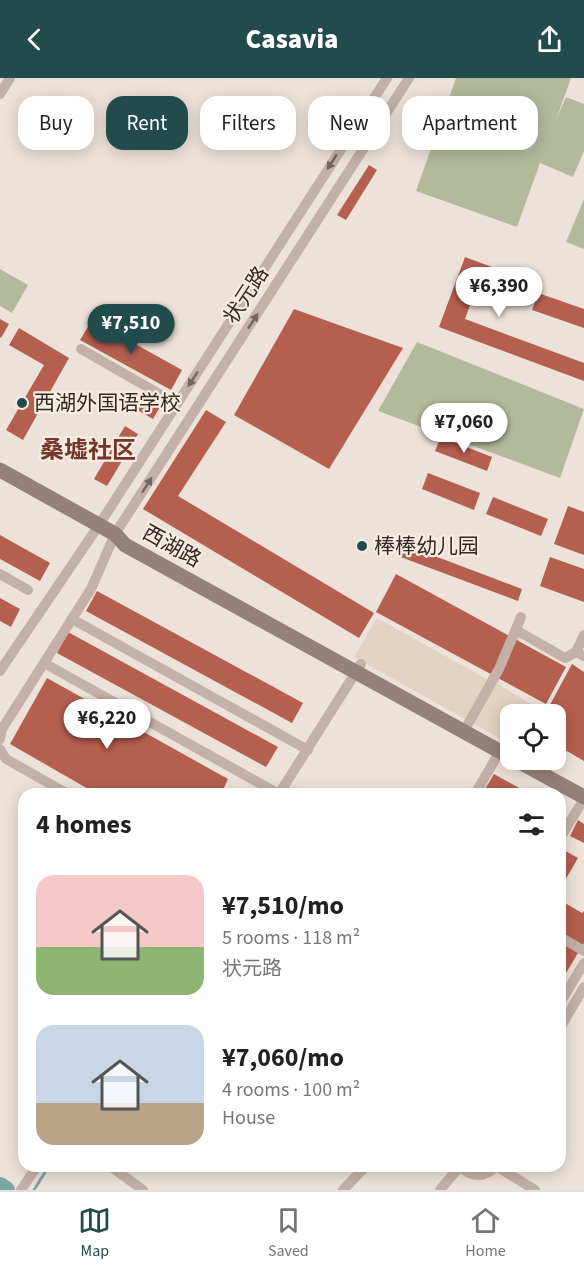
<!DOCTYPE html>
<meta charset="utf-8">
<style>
:root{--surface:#fff;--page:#f6f6f6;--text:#222;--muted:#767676;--line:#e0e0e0;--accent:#224c4b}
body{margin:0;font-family:"Source Sans 3","Noto Sans SC",sans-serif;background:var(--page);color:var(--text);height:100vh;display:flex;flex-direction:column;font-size:22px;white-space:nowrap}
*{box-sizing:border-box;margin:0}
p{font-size:20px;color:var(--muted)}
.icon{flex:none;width:33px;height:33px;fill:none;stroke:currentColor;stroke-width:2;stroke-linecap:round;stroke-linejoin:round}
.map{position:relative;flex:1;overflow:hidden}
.sheet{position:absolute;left:18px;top:710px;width:548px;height:384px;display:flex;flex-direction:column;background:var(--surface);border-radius:18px;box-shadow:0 3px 15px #0003}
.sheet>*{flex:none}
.guide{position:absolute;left:18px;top:18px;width:549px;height:54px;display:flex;gap:12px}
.controls{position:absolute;left:500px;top:626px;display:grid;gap:12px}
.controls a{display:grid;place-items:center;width:66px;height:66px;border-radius:12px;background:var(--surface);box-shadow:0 3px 15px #0003;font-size:30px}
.price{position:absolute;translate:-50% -51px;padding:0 14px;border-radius:21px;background:#fff;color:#222;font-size:20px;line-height:39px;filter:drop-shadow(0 2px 3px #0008)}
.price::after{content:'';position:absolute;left:50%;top:36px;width:18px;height:14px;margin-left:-9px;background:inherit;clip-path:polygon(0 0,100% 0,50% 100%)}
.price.selected{background:var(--accent);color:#fff}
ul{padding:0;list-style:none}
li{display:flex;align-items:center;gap:18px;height:150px;padding:0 18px}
li span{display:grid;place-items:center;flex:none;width:168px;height:120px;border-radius:18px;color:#555}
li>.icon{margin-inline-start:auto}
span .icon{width:72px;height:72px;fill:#fffc;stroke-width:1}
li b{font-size:26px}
h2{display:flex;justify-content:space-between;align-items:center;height:72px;padding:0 18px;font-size:26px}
.pill{padding:0 21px;border-radius:18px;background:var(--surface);box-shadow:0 3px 15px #0003;font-size:21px;line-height:54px}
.pill.selected{background:var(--accent);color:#fff}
header{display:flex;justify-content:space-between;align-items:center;height:78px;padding:0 18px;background:var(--accent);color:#fff;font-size:27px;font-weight:800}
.menu{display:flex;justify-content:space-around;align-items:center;height:84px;border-top:2px solid var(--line);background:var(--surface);font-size:16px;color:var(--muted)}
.menu a{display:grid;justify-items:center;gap:3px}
.menu .selected{color:var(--accent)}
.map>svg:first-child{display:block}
.green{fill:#b2ba9b}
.plaza{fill:#e3d2c2}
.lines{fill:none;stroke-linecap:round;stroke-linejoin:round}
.stream{stroke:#7ca6a4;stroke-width:3}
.river{stroke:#7ca6a4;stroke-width:18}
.building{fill:#b55f4f}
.minor{stroke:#c3b1a7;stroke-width:10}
.secondary{stroke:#968179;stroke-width:15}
.oneway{fill:#736660}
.poi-dot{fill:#224c4b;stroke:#f6ece4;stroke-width:2}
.labels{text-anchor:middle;stroke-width:4.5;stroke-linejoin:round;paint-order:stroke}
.street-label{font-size:21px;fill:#312926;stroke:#f6ece4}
.poi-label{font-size:21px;fill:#312926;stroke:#f6ece4;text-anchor:start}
.quarter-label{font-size:24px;font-weight:bold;fill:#75362a;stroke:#f6ece4}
</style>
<header><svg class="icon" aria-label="back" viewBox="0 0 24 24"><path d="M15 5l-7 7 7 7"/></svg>Casavia<svg class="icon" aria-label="share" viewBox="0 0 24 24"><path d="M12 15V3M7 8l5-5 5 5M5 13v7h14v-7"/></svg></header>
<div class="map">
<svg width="584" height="1112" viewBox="0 0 584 1112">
<rect width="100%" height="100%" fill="#ede2d9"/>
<!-- green -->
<g class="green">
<path d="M456 0H571L556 42 566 19 584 26V73L573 99 540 85 517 149 416 113Z"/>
<path d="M584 121V171L566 164Z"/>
<path d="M0 191 28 207 12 235 0 228Z"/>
<path d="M417 264 584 331 560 400 378 333Z"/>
</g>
<!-- plaza -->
<path class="plaza" d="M377 540 487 601 512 553 523 557 498 606 541 632 539 636H510V666L354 579Z"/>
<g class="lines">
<!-- stream -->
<path class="stream" d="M34 1112 49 1088"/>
<!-- river -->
<path class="river" d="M0 1108 6 1112"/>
</g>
<!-- building -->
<g class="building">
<path d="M369 87 377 92 346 142 337 137Z"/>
<path d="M465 179 532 204 526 220 479 202 465 241 584 285V303L439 249Z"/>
<path d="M538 215 584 231V250L532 232Z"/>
<path d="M294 231 403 270 329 391 234 337Z"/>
<path d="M0 241 9 246 1 260 0 259Z"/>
<path d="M92 242 182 292 171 312 80 262Z"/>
<path d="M19 250 69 280 23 362 6 352 44 287 9 267Z"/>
<path d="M141 317 160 329 153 341 134 330Z"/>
<path d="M206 332 226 344 178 418 374 535 359 560 143 431Z"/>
<path d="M125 348 138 356 107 408 94 401Z"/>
<path d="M441 359 492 379 487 393 435 373Z"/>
<path d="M428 395 480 415 474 432 422 411Z"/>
<path d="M493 419 548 441 541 458 486 436Z"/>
<path d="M568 428 584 434V477L554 466Z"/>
<path d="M0 457 50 485 40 503 0 481Z"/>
<path d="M403 466 522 511 518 523 398 478Z"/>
<path d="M550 479 584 491V524L540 508Z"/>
<path d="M396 496 566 589 546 626 376 534Z"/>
<path d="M97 513 303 625 292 645 86 533Z"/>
<path d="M0 520 20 531 11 549 0 543Z"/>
<path d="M68 554 278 669 266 689 57 575Z"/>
<path d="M572 586 584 594V683L555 666V636H545Z"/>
<path d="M47 600 228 701 221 716H97L10 666Z"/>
<path d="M494 696 530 716H482Z"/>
<path d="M578 742 584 746V765L570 758Z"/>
<path d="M562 771 578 780 560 811V774Z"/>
<path d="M560 822 582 835 584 833V865L560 905V861L565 851 560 848Z"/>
</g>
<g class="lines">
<!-- minor -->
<g class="minor">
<path d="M0 16 10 0"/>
<path d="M81 271 177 326"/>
<path d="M0 496 28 512"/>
<path d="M72 541 308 672"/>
<path d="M516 552 565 580 576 574 584 578"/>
<path d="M576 574 584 557"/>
<path d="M44 585 279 716"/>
<path d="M0 593 99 447 387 0"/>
<path d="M468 646 499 591 521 539"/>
<path d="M0 661 2 651 91 511 115 456 409 0"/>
<path d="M0 671 6 681 68 716"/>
<path d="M279 716 361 586"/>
<path d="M475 716 500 673"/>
<path d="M560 760 584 721"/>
<path d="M560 859 584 873"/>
<path d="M560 925 584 885"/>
<path d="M560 950 584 909"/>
<path d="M110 1088 143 1112"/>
<path d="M460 1088C471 1100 485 1100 496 1088"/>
<path d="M496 1088 535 1112"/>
<path d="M21 1112 37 1088"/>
<path d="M343 1112 366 1088"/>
<path d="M440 1112 460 1088"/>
</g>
<!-- secondary -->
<g class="secondary">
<path d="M0 392 115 456 125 467 510 679"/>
<path d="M514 681 584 719"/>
</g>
</g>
<!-- one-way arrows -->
<defs><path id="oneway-solid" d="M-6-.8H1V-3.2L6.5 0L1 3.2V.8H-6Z" transform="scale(1.5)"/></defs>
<g class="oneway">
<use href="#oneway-solid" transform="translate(332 84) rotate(123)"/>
<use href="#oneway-solid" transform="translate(253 243) rotate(-57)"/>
<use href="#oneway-solid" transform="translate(193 301) rotate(123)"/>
<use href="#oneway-solid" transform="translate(147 407) rotate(-57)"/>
</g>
<!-- markers -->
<g class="poi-dot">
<circle cx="22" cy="325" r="6"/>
<circle cx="362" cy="468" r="6"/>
</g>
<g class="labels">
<!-- street labels -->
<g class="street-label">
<text transform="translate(246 217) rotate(-57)" y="7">状元路</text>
<text transform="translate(172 468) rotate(29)" y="7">西湖路</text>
</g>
<!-- poi labels -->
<g class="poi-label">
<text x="34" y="332">西湖外国语学校</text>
<text x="374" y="475">棒棒幼儿园</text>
</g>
<!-- quarter labels -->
<g class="quarter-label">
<text x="88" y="380">桑墟社区</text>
</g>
</g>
</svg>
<div class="controls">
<a><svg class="icon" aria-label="locate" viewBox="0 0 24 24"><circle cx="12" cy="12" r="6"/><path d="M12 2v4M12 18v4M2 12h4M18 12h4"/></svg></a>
</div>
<b class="price" style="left:499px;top:240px">¥6,390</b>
<b class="price selected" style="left:131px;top:277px">¥7,510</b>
<b class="price" style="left:464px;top:376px">¥7,060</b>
<b class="price" style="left:107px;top:672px">¥6,220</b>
<div class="guide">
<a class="pill">Buy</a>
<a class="pill selected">Rent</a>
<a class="pill">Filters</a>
<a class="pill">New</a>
<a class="pill">Apartment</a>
</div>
<section class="sheet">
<h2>4 homes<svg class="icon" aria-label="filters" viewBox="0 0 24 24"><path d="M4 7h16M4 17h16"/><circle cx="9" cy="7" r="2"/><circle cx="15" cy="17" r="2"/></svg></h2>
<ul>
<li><span style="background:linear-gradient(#f6c9c9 60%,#8fb573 0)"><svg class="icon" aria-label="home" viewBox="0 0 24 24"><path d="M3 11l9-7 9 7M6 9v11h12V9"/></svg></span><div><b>¥7,510/mo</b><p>5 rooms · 118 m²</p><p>状元路</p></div></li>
<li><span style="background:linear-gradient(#c9d6e8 65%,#b9a48a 0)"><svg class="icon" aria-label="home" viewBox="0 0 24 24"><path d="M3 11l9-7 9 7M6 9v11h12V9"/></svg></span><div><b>¥7,060/mo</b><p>4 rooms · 100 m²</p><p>House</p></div></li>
</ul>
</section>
</div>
<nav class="menu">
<a class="selected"><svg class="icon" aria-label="map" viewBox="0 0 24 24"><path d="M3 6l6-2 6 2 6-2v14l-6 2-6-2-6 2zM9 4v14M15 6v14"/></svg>Map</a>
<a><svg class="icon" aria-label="saved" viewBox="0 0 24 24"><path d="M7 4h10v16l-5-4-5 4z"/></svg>Saved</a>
<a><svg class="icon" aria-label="home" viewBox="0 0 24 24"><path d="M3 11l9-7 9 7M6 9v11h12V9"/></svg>Home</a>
</nav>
